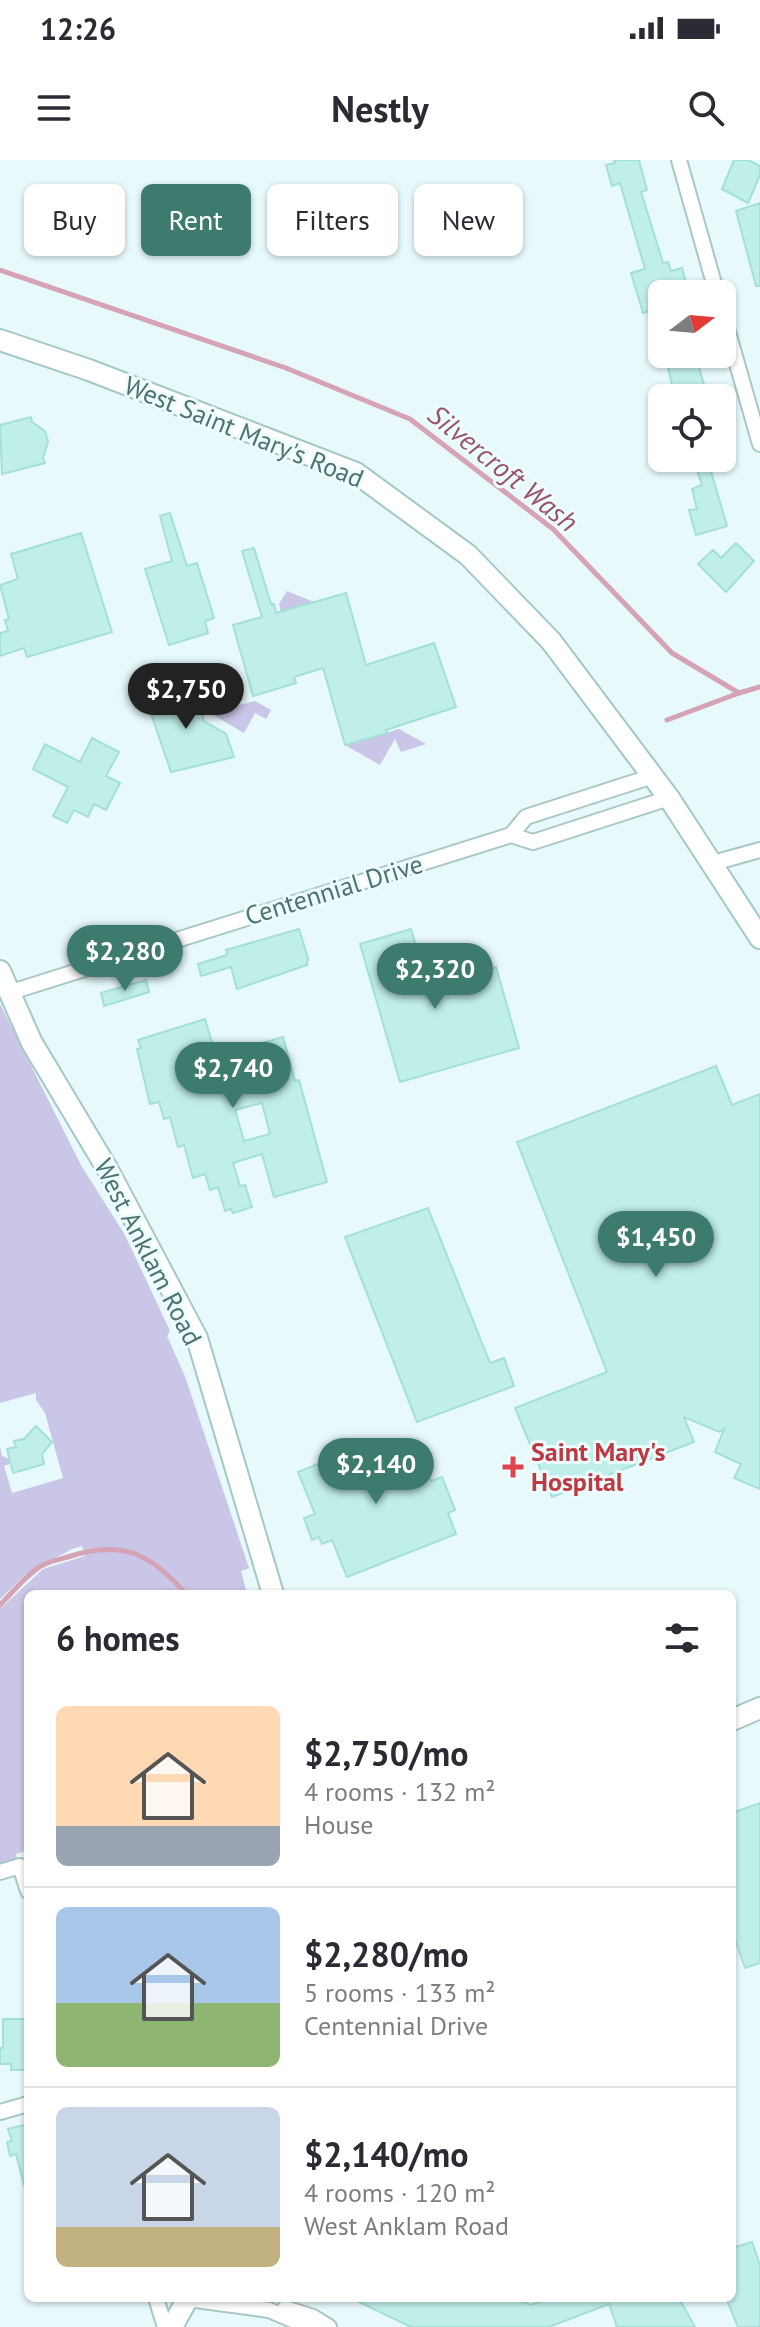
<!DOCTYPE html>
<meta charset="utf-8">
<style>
:root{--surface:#fff;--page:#f2f2f3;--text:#2b2b33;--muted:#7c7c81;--line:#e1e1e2;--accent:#3d7b6e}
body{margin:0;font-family:"PT Sans",sans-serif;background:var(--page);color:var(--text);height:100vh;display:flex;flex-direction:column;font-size:30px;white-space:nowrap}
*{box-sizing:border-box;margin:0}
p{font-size:26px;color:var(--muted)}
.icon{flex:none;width:44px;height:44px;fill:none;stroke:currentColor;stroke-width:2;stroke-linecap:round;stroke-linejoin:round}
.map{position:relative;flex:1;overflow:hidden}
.details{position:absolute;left:24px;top:1430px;width:712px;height:712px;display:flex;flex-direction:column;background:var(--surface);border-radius:12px;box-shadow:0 2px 6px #0004}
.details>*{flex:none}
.guide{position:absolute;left:24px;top:24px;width:712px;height:72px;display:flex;gap:16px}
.needle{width:52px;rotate:74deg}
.buttons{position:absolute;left:648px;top:120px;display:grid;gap:16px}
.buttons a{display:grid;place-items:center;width:88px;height:88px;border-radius:12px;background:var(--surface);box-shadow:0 2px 6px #0004;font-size:40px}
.price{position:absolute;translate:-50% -68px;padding:0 18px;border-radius:28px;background:var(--accent);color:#fff;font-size:26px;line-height:52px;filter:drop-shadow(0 2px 4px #0008)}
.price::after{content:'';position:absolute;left:50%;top:48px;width:24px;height:18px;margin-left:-12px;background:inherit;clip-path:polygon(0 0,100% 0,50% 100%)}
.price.active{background:#222;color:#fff}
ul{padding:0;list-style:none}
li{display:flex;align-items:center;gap:24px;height:200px;padding:0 32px}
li+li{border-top:2px solid var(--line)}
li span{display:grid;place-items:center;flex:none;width:224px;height:160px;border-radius:12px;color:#555}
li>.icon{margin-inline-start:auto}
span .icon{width:96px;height:96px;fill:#fffc;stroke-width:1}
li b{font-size:34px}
h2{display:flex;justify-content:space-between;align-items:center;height:96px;padding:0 32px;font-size:34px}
.tag{padding:0 28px;border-radius:12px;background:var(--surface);box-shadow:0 2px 6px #0004;font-size:28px;line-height:72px}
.tag.active{background:var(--accent);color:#fff}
.status{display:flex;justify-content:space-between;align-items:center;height:56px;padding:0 40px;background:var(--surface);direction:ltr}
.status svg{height:22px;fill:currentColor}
header{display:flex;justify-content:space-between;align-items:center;height:104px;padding:0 32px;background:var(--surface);font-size:36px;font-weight:800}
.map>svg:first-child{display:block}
.green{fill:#c9c6e8}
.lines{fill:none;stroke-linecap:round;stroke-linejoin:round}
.stream{stroke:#d5a3b5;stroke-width:5}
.building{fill:#c0efea;stroke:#a2e0d8;stroke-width:2;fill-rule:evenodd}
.street-casing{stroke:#a9c7c5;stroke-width:18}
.secondary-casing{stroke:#a4c8c5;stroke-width:24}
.street{stroke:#fff;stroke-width:14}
.secondary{stroke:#fff;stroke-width:20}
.health-dot{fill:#e0444e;stroke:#edfcfe;stroke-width:3}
.labels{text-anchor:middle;stroke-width:6;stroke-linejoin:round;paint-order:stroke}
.street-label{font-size:26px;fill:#4d736d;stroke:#edfcfe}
.health-label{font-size:26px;font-weight:bold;fill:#be3a42;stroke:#edfcfe;text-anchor:start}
.water-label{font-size:28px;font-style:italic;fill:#9a516a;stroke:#edfcfe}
</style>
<div class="status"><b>12:26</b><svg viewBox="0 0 49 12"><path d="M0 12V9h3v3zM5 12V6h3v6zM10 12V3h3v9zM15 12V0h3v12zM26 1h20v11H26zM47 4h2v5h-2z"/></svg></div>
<header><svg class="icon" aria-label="menu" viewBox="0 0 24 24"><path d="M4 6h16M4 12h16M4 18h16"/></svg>Nestly<svg class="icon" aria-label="search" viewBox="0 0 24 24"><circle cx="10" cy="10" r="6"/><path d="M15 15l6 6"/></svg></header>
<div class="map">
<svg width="760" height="2167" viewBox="0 0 760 2167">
<rect width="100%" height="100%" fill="#e7f9fb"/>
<!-- green -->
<g class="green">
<path d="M287 431 314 442 281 452 279 444Z"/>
<path d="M255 541 271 550 266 559 255 553 244 573 210 553Z"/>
<path d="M399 569 426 584 401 592 395 579 380 605 345 585Z"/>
<path d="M0 844 82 1007 125 1075 170 1171 167 1176 186 1219 249 1408 241 1411 247 1434H190L184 1428 179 1429 183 1434H28V1690L16 1694 18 1704 0 1705V1446L1 1448 43 1409 85 1396 82 1386 72 1389 26 1414 0 1439V1287L2 1296 9 1299 10 1304 4 1306 12 1333 63 1318 45 1253 36 1240V1233L0 1243Z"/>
</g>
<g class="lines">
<!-- stream -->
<g class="stream">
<path d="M0 110 286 208 410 259 553 369 672 493 739 533 760 527"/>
<path d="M667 560 739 533"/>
<path d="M0 1445C12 1433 26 1415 41 1406 49 1401 61 1399 71 1396 123 1379 152 1395 186 1434"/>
</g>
</g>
<!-- building -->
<g class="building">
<path d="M614 0H639L647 30 641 32 663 103 668 102 671 111 682 108 686 122 674 126 676 134H662V190H658L648 151 643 153 631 113 645 109 620 23 612 26 606 5 615 3Z"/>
<path d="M734 0H748L760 6V15L748 43 722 29Z"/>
<path d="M760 43V126H756L736 51Z"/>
<path d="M665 194H695L708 238H675Z"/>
<path d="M31 257 32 262 45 271 48 282 43 298 45 303 2 314 0 265Z"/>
<path d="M693 298H707L727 366 696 375 689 350 697 349 692 329 702 325Z"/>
<path d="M170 353 187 406 197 403 214 458 205 461 208 473 169 485 145 409 172 401 160 356Z"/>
<path d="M81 373 112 472 27 497 24 488 0 496V473L8 471 5 460 9 459 0 425 18 419 11 394Z"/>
<path d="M736 383 754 401 726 432 698 404 713 390 721 398Z"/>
<path d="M254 388 271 444H274L276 453 346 433 366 505 434 483 456 547 386 570 387 573 345 585 323 508 294 517 296 523 253 536 233 465 262 457 242 391Z"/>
<path d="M183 523 190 543 198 541 204 561 226 574 234 597 171 612 145 536Z"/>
<path d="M92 578 119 592 106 616 120 623 106 650 94 644 88 657 74 650 67 663 53 656 68 627 33 609 45 584 80 602Z"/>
<path d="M299 769 308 798 307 805 237 829 231 807 201 816 198 804 227 795 226 790Z"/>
<path d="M411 769 428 827 496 807 519 888 400 922 360 784Z"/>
<path d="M146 820 149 832 104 846 101 833Z"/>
<path d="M205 859 216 896 283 877 295 921 299 920 327 1022 274 1037 262 994 233 1003 240 1026 245 1025 252 1047 233 1053 231 1049 225 1051 218 1027 210 1030 205 1014 193 1018 184 985 178 987 170 957 164 959 159 942 150 944 137 889 141 888 138 880ZM262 943 270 974 244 981 235 950Z"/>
<path d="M716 906 732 945 760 934V1329L734 1318 741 1304 715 1292 724 1269 719 1272 684 1257 694 1282 552 1337 515 1248 607 1212 517 982Z"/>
<path d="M428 1048 490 1203 504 1198 514 1226 417 1262 345 1077Z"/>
<path d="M36 1266 52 1282 42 1294 44 1304 13 1313 7 1289 16 1287 14 1281 24 1279Z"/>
<path d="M373 1282 379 1296 415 1282 431 1321 442 1317 455 1350 448 1353 456 1374 347 1417 332 1380 322 1384 319 1377 312 1380 304 1358 315 1354 298 1312Z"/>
<path d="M760 1643V1803L745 1808 732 1771V1653Z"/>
<path d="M3 1859H28V1910H11V1904H0V1888H3Z"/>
<path d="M28 1964V2025H24L16 1994 10 1996 7 1982 12 1981 8 1969Z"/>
<path d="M752 2082 760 2105V2167H738L726 2138H732V2088Z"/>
<path d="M351 2138H511L531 2145 549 2138H679L695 2167H617L609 2144 549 2167H411Z"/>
</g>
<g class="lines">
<!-- street casing -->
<g class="street-casing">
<g id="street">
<path d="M679 0 717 134"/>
<path d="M722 151 760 284"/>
<path d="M511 675 533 682 669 638"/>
<path d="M713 703 760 690"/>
<path d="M8 833 511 675 526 657 653 616"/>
<path d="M0 1712 20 1706 28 1731"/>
<path d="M0 1952 28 1944"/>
<path d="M156 2138 165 2167"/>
<path d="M188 2139 269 2150 309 2167"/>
<path d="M285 2148 313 2157 329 2167"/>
</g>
</g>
<!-- secondary casing -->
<g class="secondary-casing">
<g id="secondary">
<path d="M0 180 89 210 356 313 468 395 551 481 669 638 760 778"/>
<path d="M0 811 32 883 108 1010 197 1178 273 1434"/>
<path d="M732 1560 760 1548"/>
<path d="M172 2167 188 2138"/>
</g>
</g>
<!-- street -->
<use href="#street" class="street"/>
<!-- secondary -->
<use href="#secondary" class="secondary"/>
</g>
<!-- markers -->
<path class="health-dot" d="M509 1295h8v8h8v8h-8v8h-8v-8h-8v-8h8z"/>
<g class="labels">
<!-- street labels -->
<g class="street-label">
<text transform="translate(244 272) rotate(22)" y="9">West Saint Mary's Road</text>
<text transform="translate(334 730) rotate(-17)" y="9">Centennial Drive</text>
<text transform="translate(148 1092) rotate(63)" y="9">West Anklam Road</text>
</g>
<!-- health labels -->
<g class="health-label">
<text x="531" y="1301">Saint Mary's<tspan x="531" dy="30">Hospital</tspan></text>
</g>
<!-- water labels -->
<g class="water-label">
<text transform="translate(503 308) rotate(39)" y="10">Silvercroft Wash</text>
</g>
</g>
</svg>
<div class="buttons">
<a><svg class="needle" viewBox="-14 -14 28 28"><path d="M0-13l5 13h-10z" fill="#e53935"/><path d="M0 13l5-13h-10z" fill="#7c7c81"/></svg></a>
<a><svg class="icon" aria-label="locate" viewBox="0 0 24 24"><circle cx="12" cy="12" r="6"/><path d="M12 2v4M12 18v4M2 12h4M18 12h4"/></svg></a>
</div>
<b class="price active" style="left:186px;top:571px">$2,750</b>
<b class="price" style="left:125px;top:833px">$2,280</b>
<b class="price" style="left:435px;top:851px">$2,320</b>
<b class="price" style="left:233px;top:950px">$2,740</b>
<b class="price" style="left:656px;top:1119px">$1,450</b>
<b class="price" style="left:376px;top:1346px">$2,140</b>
<div class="guide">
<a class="tag">Buy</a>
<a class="tag active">Rent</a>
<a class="tag">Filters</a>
<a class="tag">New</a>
</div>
<section class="details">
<h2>6 homes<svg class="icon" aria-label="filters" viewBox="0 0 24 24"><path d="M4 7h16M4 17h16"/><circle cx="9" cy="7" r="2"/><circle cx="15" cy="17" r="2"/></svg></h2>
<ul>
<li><span style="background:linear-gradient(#ffd9b3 75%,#9aa5b1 0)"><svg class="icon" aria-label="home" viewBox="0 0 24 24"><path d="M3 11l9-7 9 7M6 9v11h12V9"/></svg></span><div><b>$2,750/mo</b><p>4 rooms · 132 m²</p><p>House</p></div></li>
<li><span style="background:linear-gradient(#a9c7e8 60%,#8fb573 0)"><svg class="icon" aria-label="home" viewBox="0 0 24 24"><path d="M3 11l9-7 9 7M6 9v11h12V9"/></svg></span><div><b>$2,280/mo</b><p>5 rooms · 133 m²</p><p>Centennial Drive</p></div></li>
<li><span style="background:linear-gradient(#c9d6e8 75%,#c2b280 0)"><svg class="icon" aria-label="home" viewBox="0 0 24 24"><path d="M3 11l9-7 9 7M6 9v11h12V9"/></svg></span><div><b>$2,140/mo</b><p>4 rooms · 120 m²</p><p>West Anklam Road</p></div></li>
</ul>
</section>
</div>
